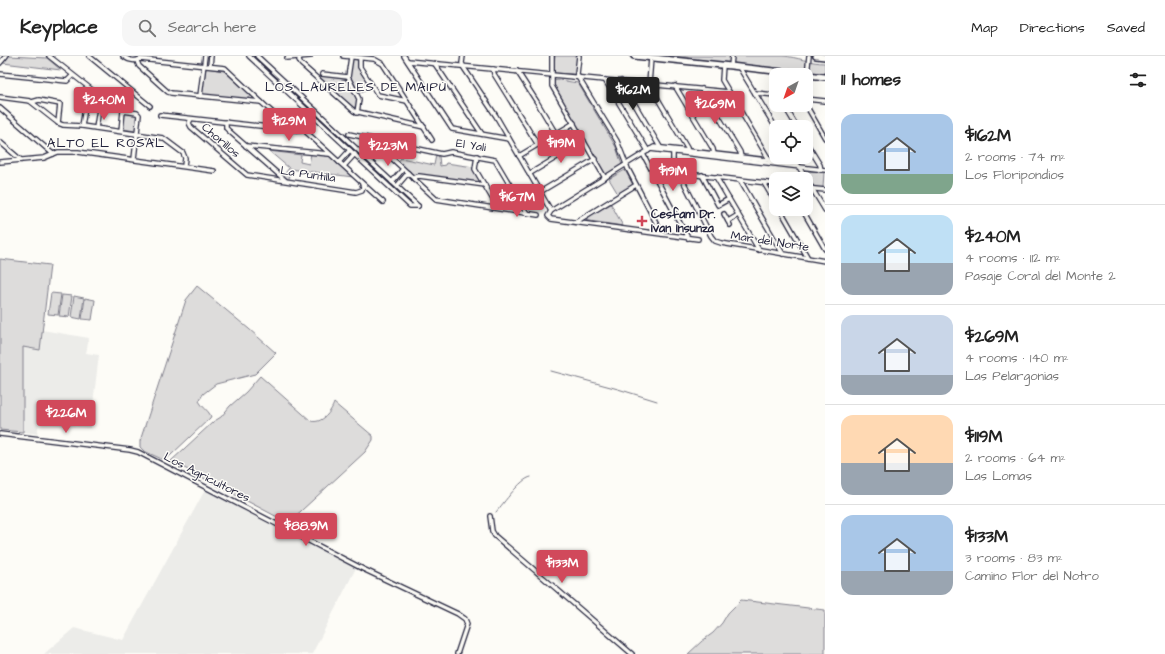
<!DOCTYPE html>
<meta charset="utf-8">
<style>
:root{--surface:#fff;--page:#f6f6f6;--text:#222;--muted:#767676;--line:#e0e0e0;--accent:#d1495b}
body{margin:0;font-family:"Architects Daughter",sans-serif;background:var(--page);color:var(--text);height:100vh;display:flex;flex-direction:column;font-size:15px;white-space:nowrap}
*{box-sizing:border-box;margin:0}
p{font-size:13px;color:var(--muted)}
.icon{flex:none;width:22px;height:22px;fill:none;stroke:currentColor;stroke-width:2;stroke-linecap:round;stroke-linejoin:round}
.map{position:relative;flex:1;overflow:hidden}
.side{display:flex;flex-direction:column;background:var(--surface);width:340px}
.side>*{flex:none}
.needle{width:26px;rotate:220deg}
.controls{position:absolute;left:769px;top:12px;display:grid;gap:8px}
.controls a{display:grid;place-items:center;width:44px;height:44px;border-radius:8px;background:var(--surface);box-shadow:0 4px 16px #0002;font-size:20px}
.price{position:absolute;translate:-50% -34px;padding:0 9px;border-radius:4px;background:var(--accent);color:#fff;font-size:13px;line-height:26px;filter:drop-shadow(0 1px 2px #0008)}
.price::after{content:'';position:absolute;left:50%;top:24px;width:12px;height:9px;margin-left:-6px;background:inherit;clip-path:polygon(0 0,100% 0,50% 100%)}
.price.current{background:#222;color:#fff}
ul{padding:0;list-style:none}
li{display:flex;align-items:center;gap:12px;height:100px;padding:0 16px}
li+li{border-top:1px solid var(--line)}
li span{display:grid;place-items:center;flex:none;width:112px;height:80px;border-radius:12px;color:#555}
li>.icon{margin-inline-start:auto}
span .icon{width:48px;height:48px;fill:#fffc;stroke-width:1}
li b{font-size:17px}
h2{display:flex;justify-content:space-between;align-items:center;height:48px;padding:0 16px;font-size:17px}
header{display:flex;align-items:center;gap:24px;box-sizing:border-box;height:56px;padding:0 20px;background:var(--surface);border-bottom:1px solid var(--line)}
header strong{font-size:19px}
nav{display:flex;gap:22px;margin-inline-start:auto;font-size:14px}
.search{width:280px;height:36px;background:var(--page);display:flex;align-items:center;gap:10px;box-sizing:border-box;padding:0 14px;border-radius:12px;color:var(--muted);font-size:15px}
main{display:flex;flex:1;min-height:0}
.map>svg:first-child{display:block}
.built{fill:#ecece9}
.green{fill:#dddcdb;stroke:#807f8b}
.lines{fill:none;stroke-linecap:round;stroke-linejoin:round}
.stream{stroke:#787885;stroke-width:1}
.street-casing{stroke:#22223b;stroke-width:6}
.secondary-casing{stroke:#22223b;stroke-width:8}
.street{stroke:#fdfcf7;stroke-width:3.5}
.secondary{stroke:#fdfcf7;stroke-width:5}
.poi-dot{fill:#d1495b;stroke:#fdfcf7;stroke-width:1.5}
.labels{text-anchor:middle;stroke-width:3;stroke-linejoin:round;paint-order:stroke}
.street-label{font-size:12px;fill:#22223b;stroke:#fdfcf7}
.poi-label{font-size:12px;font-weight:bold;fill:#22223b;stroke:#fdfcf7;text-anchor:start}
.neighbourhood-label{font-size:13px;letter-spacing:1px;fill:#22223b;stroke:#fdfcf7}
</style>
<header>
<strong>Keyplace</strong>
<div class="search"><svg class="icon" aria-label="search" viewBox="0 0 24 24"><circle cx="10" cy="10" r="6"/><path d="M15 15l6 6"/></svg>Search here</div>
<nav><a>Map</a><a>Directions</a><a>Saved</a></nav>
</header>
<main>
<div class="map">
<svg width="825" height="598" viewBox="0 0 825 598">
<rect width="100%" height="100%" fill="#fdfcf7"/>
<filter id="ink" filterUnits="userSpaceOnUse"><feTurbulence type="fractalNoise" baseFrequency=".025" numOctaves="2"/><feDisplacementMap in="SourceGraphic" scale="8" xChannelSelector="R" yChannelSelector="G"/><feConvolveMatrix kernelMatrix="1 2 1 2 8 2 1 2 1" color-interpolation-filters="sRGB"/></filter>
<g filter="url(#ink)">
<!-- built -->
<g class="built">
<path d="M42 274 89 282 86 297 99 299 90 372 39 367 37 378 23 376V291L40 294Z"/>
<path d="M205 434 279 471 356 512 312 598H44L74 572 123 584Z"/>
</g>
<!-- green -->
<g class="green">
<path d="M9 0 47 2 61 14 3 7Z"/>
<path d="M555 0H578L575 18 553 17Z"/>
<path d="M668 0C706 0 745 0 783 0 797 1 810 7 825 7V21L737 8Z"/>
<path d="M352 3 358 4V12L370 31 360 37 350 20Z"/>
<path d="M206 12 224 15 251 39 249 43 202 39Z"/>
<path d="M322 20 345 23 357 44 356 50 353 52 319 21Z"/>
<path d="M553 23 578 27 616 91 623 112 607 122 606 120 553 29Z"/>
<path d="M125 57 138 59 135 75 123 73Z"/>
<path d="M269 95 301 99 300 106 309 108 311 98 329 100 353 121 290 113 289 124 283 120 289 112Z"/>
<path d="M436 99 439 100 440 110 445 109 446 107 474 111 481 125 480 127 412 118 398 106 401 102 434 109Z"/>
<path d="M625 114 633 129 618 138 609 123Z"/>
<path d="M806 115 824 116 823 132 814 131 805 117Z"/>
<path d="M611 148 623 170 583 164 585 162Z"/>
<path d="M0 203 50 209 40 294 23 291V376L0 374Z"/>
<path d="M197 230 249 273 276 297 255 318 216 328 203 338 199 345C202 351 208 354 211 360L210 362 171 399 164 404 144 395 140 391V385L186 244Z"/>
<path d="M51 237 61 238 58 259 48 258Z"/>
<path d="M62 239 72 240 69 261 59 260Z"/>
<path d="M74 240 84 242 81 263 71 261Z"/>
<path d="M85 242 95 244 92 264 82 263Z"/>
<path d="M260 320 311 365C322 368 331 356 334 347L373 380V384L365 396 289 466 285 465 171 405 213 366 221 361 230 350 246 336Z"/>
<path d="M741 544 825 554V598H688L702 585 713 577 722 567 728 557Z"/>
</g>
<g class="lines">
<!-- stream -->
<g class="stream">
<path d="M551 315 618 333 657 345"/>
<path d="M496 456C504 447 520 423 531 421"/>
</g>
<!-- street casing -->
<g class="street-casing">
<g id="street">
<path d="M49 0 96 37"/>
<path d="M89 0 150 50"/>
<path d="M123 0C128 4 134 6 140 3L225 12 274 58"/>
<path d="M249 0 410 150H418"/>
<path d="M257 0 418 150"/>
<path d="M343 0 374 3 383 8 432 84"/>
<path d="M404 0 452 73 509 83"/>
<path d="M463 0 462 7 464 12 496 60 551 155"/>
<path d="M552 0V30L605 122"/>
<path d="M579 0 577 18 578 21 617 85 628 113 662 178"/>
<path d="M300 1 299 4 301 8 354 55 424 71"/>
<path d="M351 1 348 21 359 43 357 57"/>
<path d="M287 2 310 0"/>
<path d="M360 2V11L378 39 407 45"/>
<path d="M651 2 649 28 687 92 688 95"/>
<path d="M137 5 139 10 168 36 171 37 261 46"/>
<path d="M408 5 729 36"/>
<path d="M0 7 6 0"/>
<path d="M435 8 482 78"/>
<path d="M723 9 722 24 770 105"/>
<path d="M210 10 211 0"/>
<path d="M731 10 732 0"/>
<path d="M739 11 776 72"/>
<path d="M493 13 494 18 538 89"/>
<path d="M517 15 537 46 556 78"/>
<path d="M0 18 67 25 72 20"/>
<path d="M322 18 348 21"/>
<path d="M807 19 809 0"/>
<path d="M605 24 648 95"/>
<path d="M621 25 660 91"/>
<path d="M675 30 713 93 714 98"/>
<path d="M702 33 740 96 741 101"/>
<path d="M755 37 776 39"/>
<path d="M200 40 205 0"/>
<path d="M0 41 30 45 58 67 63 69 82 70 163 82 183 97 185 102 184 110"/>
<path d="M806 43 825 45"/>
<path d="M32 46 39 44 60 48 58 67"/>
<path d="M784 49 797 71"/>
<path d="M806 49 825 82"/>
<path d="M0 52 53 98"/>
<path d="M160 59 305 75 383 146"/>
<path d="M191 63 189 67 191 71 247 119 356 136 362 134 363 131 362 128"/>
<path d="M226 66V72L229 75 285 124"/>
<path d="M82 70 85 52C88 50 95 51 99 53L96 72"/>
<path d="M121 75 123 55 137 57 139 59 134 103"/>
<path d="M349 78 442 98 451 96 495 104 526 156"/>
<path d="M372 84 436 143 538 159"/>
<path d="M0 86 21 104"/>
<path d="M806 86 820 109 821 114"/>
<path d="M246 90 329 98"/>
<path d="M650 93 825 114"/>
<path d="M673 97V105L711 180 715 185 721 187 825 205"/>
<path d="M643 98 688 182"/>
<path d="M477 100 475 113 498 152"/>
<path d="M519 100 574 67"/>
<path d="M793 101 825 154"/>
<path d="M0 106 44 102 58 96H78L214 115"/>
<path d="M339 106 350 94"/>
<path d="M344 110 355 98"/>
<path d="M679 117 776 128"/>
<path d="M529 118 584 85"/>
<path d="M702 119 718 149 729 143"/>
<path d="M716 121 759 194"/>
<path d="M414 123 415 121 419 120 485 129"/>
<path d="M740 124 783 198"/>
<path d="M392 126 403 113"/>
<path d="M764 127 776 147"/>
<path d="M397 130 408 117"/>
<path d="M806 132 825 134"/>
<path d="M540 136 595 103"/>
<path d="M780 153 808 202"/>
<path d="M802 153 825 193"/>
<path d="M724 158 730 169"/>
<path d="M728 165 738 159"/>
<path d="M576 166 636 129"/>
<path d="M698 183 551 163 548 160 551 155 654 91 794 107 799 111"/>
<path d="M0 378 130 394 138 396 363 513 458 558 465 563 467 568 457 598"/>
<path d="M490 460 492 475 495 480 632 598"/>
</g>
</g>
<!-- secondary casing -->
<g class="secondary-casing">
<g id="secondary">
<path d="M634 0 731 10 825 21"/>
<path d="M816 0 825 1"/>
</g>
</g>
<!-- street -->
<use href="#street" class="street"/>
<!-- secondary -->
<use href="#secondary" class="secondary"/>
</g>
</g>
<!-- markers -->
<path class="poi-dot" d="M640 159h4v4h4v4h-4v4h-4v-4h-4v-4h4z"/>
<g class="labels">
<!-- street labels -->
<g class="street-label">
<text transform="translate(221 84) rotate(41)" y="4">Chorillos</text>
<text transform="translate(471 89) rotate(9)" y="4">El Yali</text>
<text transform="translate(308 118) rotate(8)" y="4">La Puntilla</text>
<text transform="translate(770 185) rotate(9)" y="4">Mar del Norte</text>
<text transform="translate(207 421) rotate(27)" y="4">Los Agricultores</text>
</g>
<!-- poi labels -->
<g class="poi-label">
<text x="651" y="162">Cesfam Dr.<tspan x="651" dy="14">Ivan Insunza</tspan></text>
</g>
<!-- neighbourhood labels -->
<g class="neighbourhood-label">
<text x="356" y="35">LOS LAURELES DE MAIPÚ</text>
<text x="106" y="91">ALTO EL ROSAL</text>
</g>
</g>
</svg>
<div class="controls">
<a><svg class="needle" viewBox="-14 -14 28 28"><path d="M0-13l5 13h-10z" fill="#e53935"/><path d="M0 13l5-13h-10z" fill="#767676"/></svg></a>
<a><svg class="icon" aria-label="locate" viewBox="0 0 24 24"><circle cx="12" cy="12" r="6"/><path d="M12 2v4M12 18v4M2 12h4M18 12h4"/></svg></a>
<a><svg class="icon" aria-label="layers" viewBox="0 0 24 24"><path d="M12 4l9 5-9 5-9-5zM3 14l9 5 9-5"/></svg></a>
</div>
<b class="price current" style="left:633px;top:55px">$162M</b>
<b class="price" style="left:104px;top:65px">$240M</b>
<b class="price" style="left:715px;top:69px">$269M</b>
<b class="price" style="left:289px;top:86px">$129M</b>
<b class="price" style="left:561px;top:108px">$119M</b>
<b class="price" style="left:388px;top:111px">$223M</b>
<b class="price" style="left:673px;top:136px">$191M</b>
<b class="price" style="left:517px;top:162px">$167M</b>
<b class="price" style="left:66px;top:378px">$226M</b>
<b class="price" style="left:306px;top:491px">$88.9M</b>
<b class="price" style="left:562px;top:528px">$133M</b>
</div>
<section class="side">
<h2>11 homes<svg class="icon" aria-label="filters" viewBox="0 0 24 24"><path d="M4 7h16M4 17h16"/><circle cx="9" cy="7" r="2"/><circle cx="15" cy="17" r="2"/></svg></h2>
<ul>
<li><span style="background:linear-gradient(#a9c7e8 75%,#7fa58c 0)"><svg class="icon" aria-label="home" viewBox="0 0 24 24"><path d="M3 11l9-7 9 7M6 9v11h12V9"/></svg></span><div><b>$162M</b><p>2 rooms · 74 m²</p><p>Los Floripondios</p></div></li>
<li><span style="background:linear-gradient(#bfe0f5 60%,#9aa5b1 0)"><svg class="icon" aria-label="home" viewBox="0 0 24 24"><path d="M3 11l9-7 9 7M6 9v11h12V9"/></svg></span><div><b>$240M</b><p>4 rooms · 112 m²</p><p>Pasaje Coral del Monte 2</p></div></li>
<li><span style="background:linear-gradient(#c9d6e8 75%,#9aa5b1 0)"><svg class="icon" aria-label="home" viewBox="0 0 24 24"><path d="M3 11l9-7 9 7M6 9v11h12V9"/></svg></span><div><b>$269M</b><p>4 rooms · 140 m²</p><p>Las Pelargonias</p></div></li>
<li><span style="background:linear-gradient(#ffd9b3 60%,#9aa5b1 0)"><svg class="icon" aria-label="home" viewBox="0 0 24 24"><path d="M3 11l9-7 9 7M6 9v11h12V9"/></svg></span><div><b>$119M</b><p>2 rooms · 64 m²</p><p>Las Lomas</p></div></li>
<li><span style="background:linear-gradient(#a9c7e8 70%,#9aa5b1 0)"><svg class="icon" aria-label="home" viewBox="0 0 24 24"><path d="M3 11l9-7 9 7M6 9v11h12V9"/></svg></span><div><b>$133M</b><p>3 rooms · 83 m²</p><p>Camino Flor del Notro</p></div></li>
</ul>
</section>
</main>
